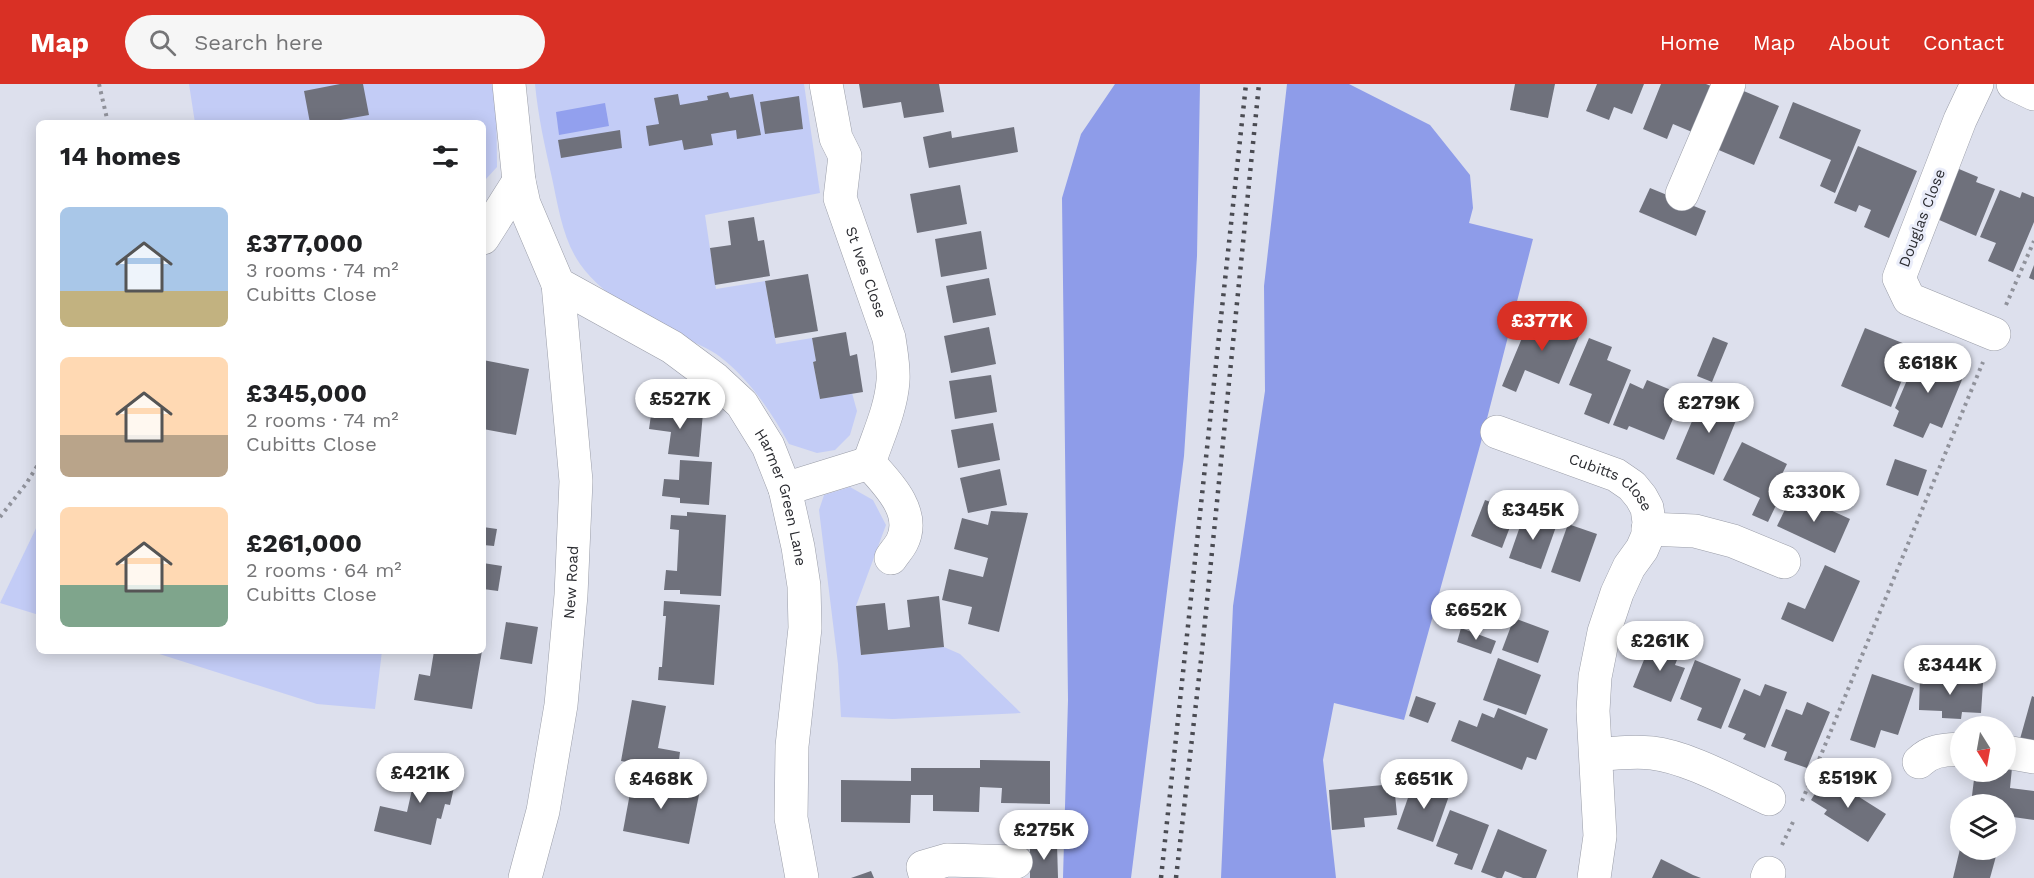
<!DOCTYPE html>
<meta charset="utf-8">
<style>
:root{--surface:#fff;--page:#f6f6f6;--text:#202124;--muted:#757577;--accent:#d93025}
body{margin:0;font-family:"Work Sans",sans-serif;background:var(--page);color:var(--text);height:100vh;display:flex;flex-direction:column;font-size:22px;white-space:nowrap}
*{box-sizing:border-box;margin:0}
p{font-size:20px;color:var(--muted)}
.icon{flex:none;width:33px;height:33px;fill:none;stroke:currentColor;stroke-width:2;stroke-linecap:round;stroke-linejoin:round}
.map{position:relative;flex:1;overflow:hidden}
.side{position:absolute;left:36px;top:36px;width:450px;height:534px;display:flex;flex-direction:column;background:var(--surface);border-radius:9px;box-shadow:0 3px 15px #0003}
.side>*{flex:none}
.needle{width:39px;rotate:169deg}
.buttons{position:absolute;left:1950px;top:632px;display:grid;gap:12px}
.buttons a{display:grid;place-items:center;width:66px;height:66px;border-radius:50%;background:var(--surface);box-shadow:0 3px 15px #0003;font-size:30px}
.price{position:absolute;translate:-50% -51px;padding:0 14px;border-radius:21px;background:#fff;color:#222;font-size:20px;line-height:39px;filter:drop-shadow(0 2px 3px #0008)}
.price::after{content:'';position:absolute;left:50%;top:36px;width:18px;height:14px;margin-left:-9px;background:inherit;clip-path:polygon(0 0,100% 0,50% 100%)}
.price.selected{background:var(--accent);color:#fff}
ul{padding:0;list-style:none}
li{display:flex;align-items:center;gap:18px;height:150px;padding:0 24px}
li span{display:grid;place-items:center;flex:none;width:168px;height:120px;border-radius:9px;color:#555}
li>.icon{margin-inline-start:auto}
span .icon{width:72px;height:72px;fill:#fffc;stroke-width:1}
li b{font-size:26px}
h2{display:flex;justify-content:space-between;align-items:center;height:72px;padding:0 24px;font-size:26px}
header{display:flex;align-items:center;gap:36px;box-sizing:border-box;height:84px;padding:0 30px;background:var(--accent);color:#fff}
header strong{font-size:28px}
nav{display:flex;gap:33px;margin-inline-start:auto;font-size:21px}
.search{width:420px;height:54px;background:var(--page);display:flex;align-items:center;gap:15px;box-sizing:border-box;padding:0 21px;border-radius:33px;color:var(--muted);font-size:22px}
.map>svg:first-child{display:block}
.green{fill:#c3ccf6}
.forest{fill:#8e9ce9}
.water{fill:#92a0ee}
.building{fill:#6f717c}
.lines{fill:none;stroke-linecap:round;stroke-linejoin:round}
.minor-casing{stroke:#9a9da8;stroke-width:34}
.path{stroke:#90929b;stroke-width:4;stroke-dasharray:3 4.5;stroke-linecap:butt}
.minor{stroke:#fff;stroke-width:33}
.rail{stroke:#4a4b52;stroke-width:4.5;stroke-dasharray:3 6;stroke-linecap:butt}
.labels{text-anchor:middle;stroke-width:6;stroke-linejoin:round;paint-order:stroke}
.street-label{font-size:15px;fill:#2b2c31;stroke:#eaedfa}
</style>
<header>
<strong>Map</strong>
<div class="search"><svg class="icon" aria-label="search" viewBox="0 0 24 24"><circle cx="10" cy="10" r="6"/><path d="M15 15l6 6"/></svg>Search here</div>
<nav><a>Home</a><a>Map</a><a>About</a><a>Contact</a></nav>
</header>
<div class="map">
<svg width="2034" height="794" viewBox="0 0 2034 794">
<rect width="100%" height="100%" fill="#dde0ed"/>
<!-- green -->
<g class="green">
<path d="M189 0H496L497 83 486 95 483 104V39H195Z"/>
<path d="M535 0H804L820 109 705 131 716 205 765 197 776 260 812 254 816 277 813 278 820 315 852 309 857 327 850 351 835 366 817 369 789 360C770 326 750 296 719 272 711 266 700 261 691 257 653 236 606 217 580 180 563 156 558 122 552 94 545 63 538 32 535 0Z"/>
<path d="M850 403 873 416 886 441 856 522 861 571 944 563 960 570 1021 629 893 635 841 633 838 580 819 426 824 411Z"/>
<path d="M39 438V531L0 519Z"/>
<path d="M150 567H382L375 625 317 620Z"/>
</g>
<!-- forest -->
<g class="forest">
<path d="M1115 0H1200L1197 172 1184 372 1131 794H1063L1068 616 1062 114 1081 50Z"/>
<path d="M1287 0H1349L1430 41 1470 91 1473 124 1469 139 1533 155 1481 358 1404 636 1334 619 1323 676 1336 794H1221L1233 522 1265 307 1264 202Z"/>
</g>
<!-- water -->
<path class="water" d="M605 19 609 42 559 51 556 28Z"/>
<!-- building -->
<g class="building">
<path d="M340 0H363L369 31 335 37V39H310L304 7Z"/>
<path d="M859 0H939L944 28 904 34 901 18 863 24Z"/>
<path d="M1515 0H1555L1548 34 1510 26Z"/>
<path d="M1597 0H1644L1632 30 1614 23 1609 36 1586 27Z"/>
<path d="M1661 0H1706L1711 2 1692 48 1673 40 1667 55 1643 45Z"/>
<path d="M1739 5 1779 22 1754 81 1714 64Z"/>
<path d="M728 8 730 14 753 10 761 51 737 55 736 46 711 50 713 61 684 66 682 56 649 62 646 42 659 40 654 14 678 10 680 21 708 16 707 12Z"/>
<path d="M799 12 803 45 765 50 760 18Z"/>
<path d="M1793 18 1861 46 1835 109 1820 102 1831 76 1779 54Z"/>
<path d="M1014 43 1018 68 929 84 923 53 951 47 952 54Z"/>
<path d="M620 46 622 64 561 74 558 56Z"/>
<path d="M1858 62 1917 87 1889 154 1864 143 1871 126 1859 121 1856 128 1834 119Z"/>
<path d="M1959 85 1978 93 1976 98 1995 105 1976 152 1937 135Z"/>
<path d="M960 101 967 140 917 149 910 110Z"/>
<path d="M1650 104 1706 127 1696 152 1639 128Z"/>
<path d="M2000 106 2020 114 2022 108 2034 113V138L2013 188 1988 177 1996 159 1980 153Z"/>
<path d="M754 133 758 157 764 156 770 192 715 201 710 164 731 161 728 137Z"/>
<path d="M981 147 987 185 941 193 935 155Z"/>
<path d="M2034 181V196L2029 194Z"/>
<path d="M808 190 818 247 775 254 765 197Z"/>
<path d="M989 194 996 231 953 239 946 202Z"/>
<path d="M1532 230 1580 250 1559 300 1525 286 1516 308 1502 302Z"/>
<path d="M989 243 996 280 951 289 944 252Z"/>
<path d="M1865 244 1915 264 1891 323 1841 302Z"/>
<path d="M846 248 850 272 857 270 863 308 820 315 813 278 816 277 812 254Z"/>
<path d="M1713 253 1728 259 1712 298 1697 292Z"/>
<path d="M1589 254 1612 263 1607 276 1631 286 1609 340 1584 330 1592 310 1569 301Z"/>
<path d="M1920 266 1966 286 1942 344 1930 339 1923 354 1893 342 1899 327 1895 324Z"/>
<path d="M483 276 529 285 516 351 483 345Z"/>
<path d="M991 291 997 328 955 335 949 297Z"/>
<path d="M1647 296 1683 311 1664 356 1629 342 1627 346 1613 341 1630 299 1643 305Z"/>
<path d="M1704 309 1741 324 1714 391 1676 375Z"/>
<path d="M652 324 703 329 699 373 668 370 671 348 649 345Z"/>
<path d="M993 339 1000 376 958 384 951 346Z"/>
<path d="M1742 358 1787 380 1772 411 1779 415 1768 438 1752 431 1760 414 1723 396Z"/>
<path d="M1895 375 1927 386 1918 412 1886 401Z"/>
<path d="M680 376 712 378 709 421 680 419V414L662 412 664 395 679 396Z"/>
<path d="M1000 385 1007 421 968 429 960 394Z"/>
<path d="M1793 409 1850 435 1835 469 1777 442Z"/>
<path d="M1485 416 1516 427 1502 464 1471 452Z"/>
<path d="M991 427 1028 429 999 548 968 540 972 523 942 516 949 485 983 493 988 474 954 465 962 434 988 441Z"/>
<path d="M687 428 726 431 721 512 680 510V506H664L666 486 677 487 679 446 670 445 671 431 687 432Z"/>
<path d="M1525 428 1557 440 1541 485 1509 474Z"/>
<path d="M1568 440 1597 450 1580 498 1551 488Z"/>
<path d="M483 443 497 445 494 462 483 461Z"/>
<path d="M483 479 502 482 498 507 483 505Z"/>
<path d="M1825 481 1860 497 1833 558 1781 535 1788 518 1805 525Z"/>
<path d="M939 512 944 563 861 571 856 522 885 519 888 546 910 543 907 516Z"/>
<path d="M664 517 720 521 714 601 658 596 659 583H662L666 532H663Z"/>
<path d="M1514 534 1549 547 1538 579 1502 566Z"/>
<path d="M506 538 538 543 532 580 500 575Z"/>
<path d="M1461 544 1496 557 1491 570 1457 558Z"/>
<path d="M1652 556 1680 568 1675 581 1685 584 1671 618 1633 603Z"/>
<path d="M434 567H482L472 625 414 616 419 590 430 592Z"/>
<path d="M1498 574 1541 591 1526 631 1483 616Z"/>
<path d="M1695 576 1741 595 1721 645 1697 636 1702 624 1680 615Z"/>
<path d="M1872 590 1914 604 1898 651 1881 646 1875 664 1850 656Z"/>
<path d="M1920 590 1962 592 1961 598 1983 599 1981 629 1962 628 1961 635 1942 634V627L1919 626Z"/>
<path d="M1765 600 1787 608 1765 664 1743 655 1746 650 1728 643 1744 605 1760 612Z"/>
<path d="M1416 612 1436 619 1428 639 1409 632Z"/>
<path d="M2032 612 2034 613V659L2020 655Z"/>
<path d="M632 616 666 622 658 664 680 668 678 684 656 680V683L621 677Z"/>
<path d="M1807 618 1830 628 1807 684 1784 676 1787 668 1771 662 1786 625 1802 631Z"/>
<path d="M1498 624 1548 645 1536 676 1527 673 1522 686 1451 657 1459 636 1477 643 1482 629 1494 634Z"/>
<path d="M419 674 454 682 450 698 455 699 450 721 445 720 441 735 437 734 431 761 374 747 380 722 407 728Z"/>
<path d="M980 676 1050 677V720L1001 719 1002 704 980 703 979 728 933 727V711H911L910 739 841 738V696L911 697V684H980Z"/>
<path d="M2006 683 2012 684 2010 704 2034 707V736L2006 732V720H1971L1975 687H2006Z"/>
<path d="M1826 692 1886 730 1868 758 1824 730 1827 726 1811 716Z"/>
<path d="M633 693 700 706 689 760 623 747Z"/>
<path d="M1415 694 1451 706 1433 758 1397 745Z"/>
<path d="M1394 700 1397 731 1364 734 1365 743 1332 746 1329 706Z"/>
<path d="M1450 726 1489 741 1472 786 1454 780 1458 770 1436 762Z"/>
<path d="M1498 745 1547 766 1536 794H1523L1505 787 1502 794H1497L1481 788Z"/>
<path d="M1057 760 1058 794H1030V761Z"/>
<path d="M1960 765H1998L1990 794H1953Z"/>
<path d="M1661 775 1693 791 1701 794H1652Z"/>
<path d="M871 787 874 794H851Z"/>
</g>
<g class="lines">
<!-- minor casing -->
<g class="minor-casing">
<g id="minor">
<path id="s1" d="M509 0 519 97 524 120 558 200 672 263 715 295 742 320 768 362 785 405 798 463 804 502 805 544 792 662 791 734 802 794"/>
<path id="s2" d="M826 0 836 54 845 72 840 114 889 254C891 268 894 283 893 297 891 325 878 352 869 379 887 399 917 428 902 458 899 464 894 469 891 474"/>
<path d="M1977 0 1960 36 1899 194 1909 215 1994 250"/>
<path d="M2013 0 2034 10"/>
<path d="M1682 110 1729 0"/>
<path d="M483 154 519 97"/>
<path id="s3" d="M1497 348 1616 391 1632 402 1641 413 1647 424 1649 438 1648 451 1642 465 1629 483 1617 509 1604 548 1595 593 1593 627 1600 752 1594 794"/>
<path d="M785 405 869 379"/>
<path d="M1648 445 1695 447 1733 457 1784 478"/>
<path d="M2006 668 2034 673"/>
<path d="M1597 671C1616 669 1633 667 1652 669 1688 673 1736 700 1769 715"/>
<path d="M1919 678C1931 666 1944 666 1960 665"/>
<path id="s4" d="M525 794 543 727 561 621 571 511 576 397 558 200"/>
<path d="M926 794 923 783 947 776 1016 778"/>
<path d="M1767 794 1769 789"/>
</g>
</g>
<!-- path -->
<g class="path">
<path d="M99 0 108 39"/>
<path d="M2006 221 2034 157"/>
<path d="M0 433 26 400 39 379"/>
<path d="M1802 717 1983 278"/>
<path d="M1782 761 1793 738"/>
</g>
<!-- minor -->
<use href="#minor" class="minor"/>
<!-- rail -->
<g class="rail">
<path d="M1161 794 1246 0"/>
<path d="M1176 794 1202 567 1259 0"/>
</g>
</g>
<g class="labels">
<!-- street labels -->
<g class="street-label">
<text transform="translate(1922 134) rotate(-69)" y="5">Douglas Close</text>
<text dy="5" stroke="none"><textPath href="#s2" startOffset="196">St Ives Close</textPath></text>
<text dy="5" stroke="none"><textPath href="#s3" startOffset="126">Cubitts Close</textPath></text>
<text dy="5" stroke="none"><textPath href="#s1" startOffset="531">Harmer Green Lane</textPath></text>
<text dy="5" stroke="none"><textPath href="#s4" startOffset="300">New Road</textPath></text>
</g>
</g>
</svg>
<div class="buttons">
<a><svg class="needle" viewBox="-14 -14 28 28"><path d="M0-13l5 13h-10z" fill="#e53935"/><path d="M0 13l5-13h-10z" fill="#757577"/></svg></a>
<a><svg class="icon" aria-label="layers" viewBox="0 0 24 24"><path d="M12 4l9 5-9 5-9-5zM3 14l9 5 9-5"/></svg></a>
</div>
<b class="price selected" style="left:1542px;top:268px">£377K</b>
<b class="price" style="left:1928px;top:310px">£618K</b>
<b class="price" style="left:680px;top:346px">£527K</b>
<b class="price" style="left:1709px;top:350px">£279K</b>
<b class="price" style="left:1814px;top:439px">£330K</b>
<b class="price" style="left:1533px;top:457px">£345K</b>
<b class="price" style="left:1476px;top:557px">£652K</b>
<b class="price" style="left:1660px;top:588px">£261K</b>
<b class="price" style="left:1950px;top:612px">£344K</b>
<b class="price" style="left:420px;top:720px">£421K</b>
<b class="price" style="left:1848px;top:725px">£519K</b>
<b class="price" style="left:661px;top:726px">£468K</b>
<b class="price" style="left:1424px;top:726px">£651K</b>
<b class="price" style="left:1044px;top:777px">£275K</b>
<section class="side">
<h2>14 homes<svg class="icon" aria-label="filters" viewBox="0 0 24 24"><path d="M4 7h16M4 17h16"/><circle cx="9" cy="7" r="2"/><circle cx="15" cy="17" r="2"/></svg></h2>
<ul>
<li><span style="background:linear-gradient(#a9c7e8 70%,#c2b280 0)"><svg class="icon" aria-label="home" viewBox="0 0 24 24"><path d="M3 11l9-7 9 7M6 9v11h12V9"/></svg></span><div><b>£377,000</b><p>3 rooms · 74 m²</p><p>Cubitts Close</p></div></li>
<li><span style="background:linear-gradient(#ffd9b3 65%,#b9a48a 0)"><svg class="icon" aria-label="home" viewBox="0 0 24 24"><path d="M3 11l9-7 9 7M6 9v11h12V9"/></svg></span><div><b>£345,000</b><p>2 rooms · 74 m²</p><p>Cubitts Close</p></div></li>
<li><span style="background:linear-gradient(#ffd9b3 65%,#7fa58c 0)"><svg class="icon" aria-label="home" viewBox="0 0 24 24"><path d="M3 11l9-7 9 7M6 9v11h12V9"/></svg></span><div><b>£261,000</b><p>2 rooms · 64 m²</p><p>Cubitts Close</p></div></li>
</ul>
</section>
</div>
